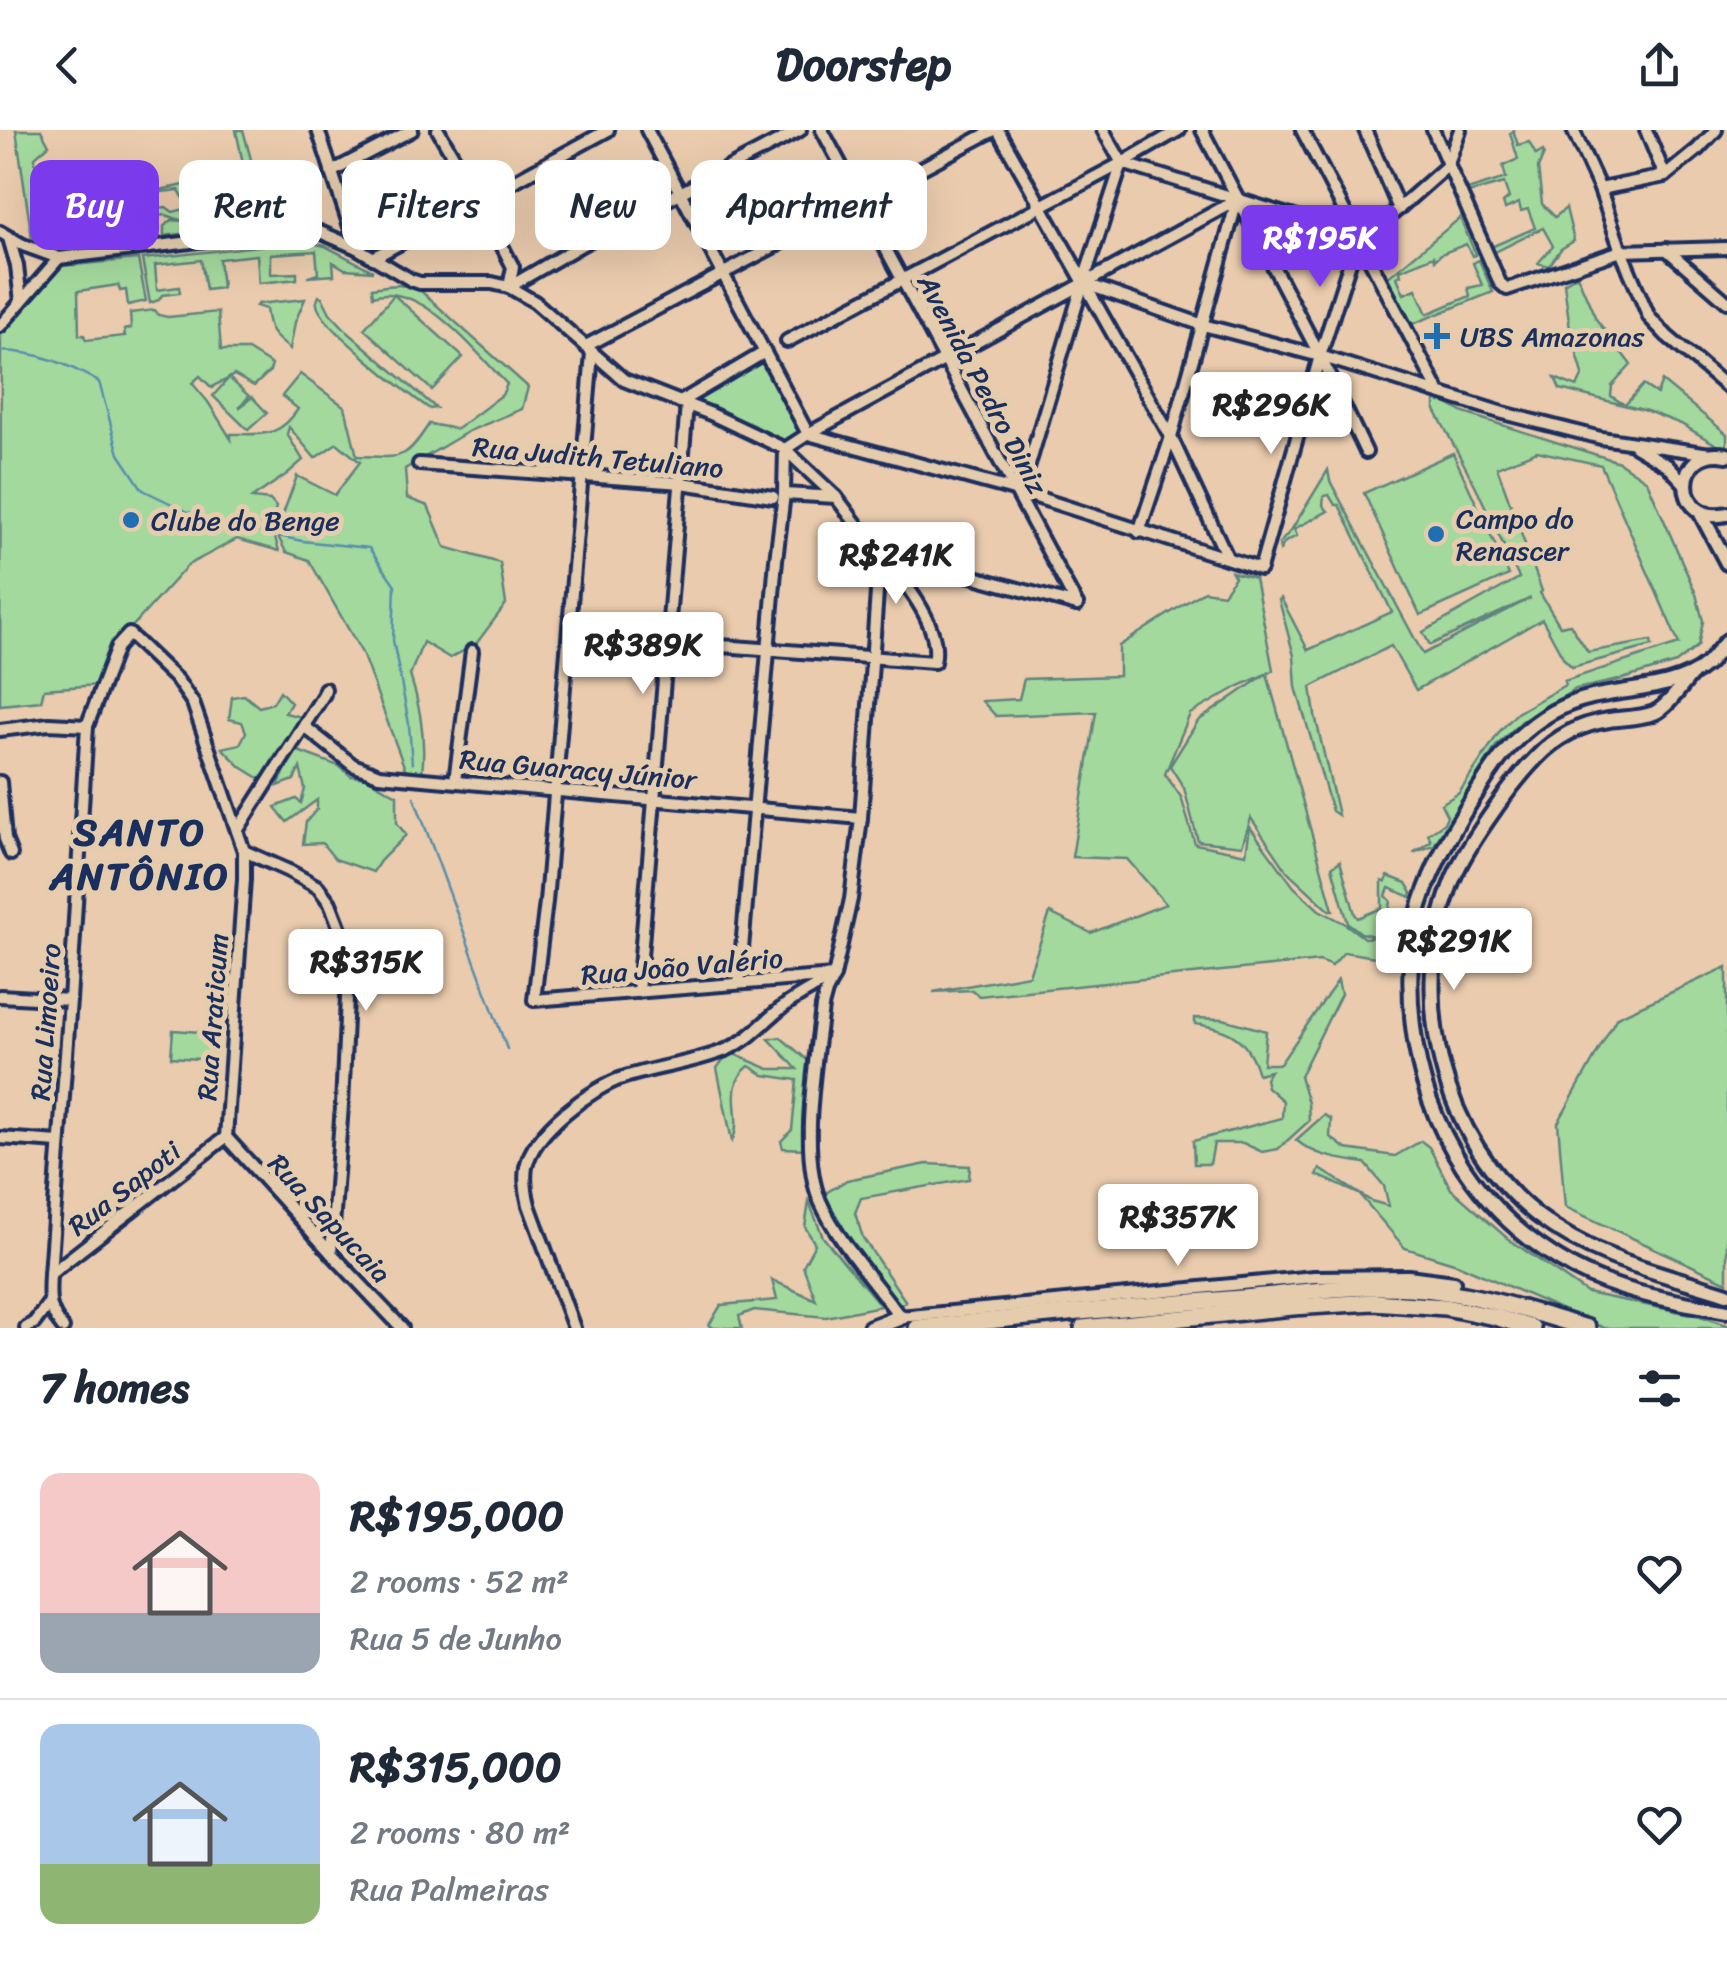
<!DOCTYPE html>
<meta charset="utf-8">
<style>
:root{--surface:#fff;--page:#f2f2f3;--text:#1f2937;--muted:#747a83;--line:#e0e1e3;--accent:#7c3aed}
body{margin:0;font-family:Sriracha,sans-serif;background:var(--page);color:var(--text);height:100vh;display:flex;flex-direction:column;font-size:38px;white-space:nowrap}
*{box-sizing:border-box;margin:0}
p{font-size:32px;color:var(--muted)}
.icon{flex:none;width:55px;height:55px;fill:none;stroke:currentColor;stroke-width:2;stroke-linecap:round;stroke-linejoin:round}
.map{position:relative;height:1198px;overflow:hidden}
.drawer{display:flex;flex-direction:column;background:var(--surface);flex:1}
.drawer>*{flex:none}
.guide{position:absolute;left:30px;top:30px;width:1000px;height:90px;display:flex;gap:20px}
.price{position:absolute;translate:-50% -85px;padding:0 22px;border-radius:10px;background:#fff;color:#222;font-size:32px;line-height:65px;filter:drop-shadow(0 2px 5px #0008)}
.price::after{content:'';position:absolute;left:50%;top:60px;width:30px;height:22px;margin-left:-15px;background:inherit;clip-path:polygon(0 0,100% 0,50% 100%)}
.price.current{background:var(--accent);color:#fff}
ul{padding:0;list-style:none}
li{display:flex;align-items:center;gap:30px;height:250px;padding:0 40px}
li+li{border-top:2px solid var(--line)}
li span{display:grid;place-items:center;flex:none;width:280px;height:200px;border-radius:20px;color:#555}
li>.icon{margin-inline-start:auto}
span .icon{width:120px;height:120px;fill:#fffc;stroke-width:1}
li b{font-size:42px}
h2{display:flex;justify-content:space-between;align-items:center;height:120px;padding:0 40px;font-size:42px}
.pill{padding:0 35px;border-radius:20px;background:var(--surface);box-shadow:0 10px 40px #0002;font-size:35px;line-height:90px}
.pill.current{background:var(--accent);color:#fff}
header{display:flex;justify-content:space-between;align-items:center;height:130px;padding:0 40px;background:var(--surface);font-size:45px;font-weight:800}
.map>svg:first-child{display:block}
.green{fill:#a4d99d;stroke:#60847e;stroke-width:2.5}
.lines{fill:none;stroke-linecap:round;stroke-linejoin:round}
.stream{stroke:#588ead;stroke-width:2.5}
.minor-casing{stroke:#1b2f5e;stroke-width:18}
.major-casing{stroke:#1b2f5e;stroke-width:20}
.highway-casing{stroke:#1b2f5e;stroke-width:22}
.minor{stroke:#e5ccad;stroke-width:10}
.major{stroke:#e5ccad;stroke-width:12}
.highway{stroke:#e5ccad;stroke-width:15}
.poi-dot{fill:#1f6fb2;stroke:#e5ccad;stroke-width:4}
.labels{text-anchor:middle;stroke-width:10;stroke-linejoin:round;paint-order:stroke}
.poi-label{font-size:28px;fill:#1b2f5e;stroke:#e5ccad;text-anchor:start}
.street-label{font-size:28px;fill:#1b2f5e;stroke:#e5ccad}
.district-label{font-size:38px;font-weight:bold;letter-spacing:2.5px;fill:#1b2f5e;stroke:#e5ccad}
</style>
<header><svg class="icon" aria-label="back" viewBox="0 0 24 24"><path d="M15 5l-7 7 7 7"/></svg>Doorstep<svg class="icon" aria-label="share" viewBox="0 0 24 24"><path d="M12 15V3M7 8l5-5 5 5M5 13v7h14v-7"/></svg></header>
<div class="map">
<svg width="1727" height="1198" viewBox="0 0 1727 1198">
<rect width="100%" height="100%" fill="#eacbad"/>
<filter id="ink" filterUnits="userSpaceOnUse"><feTurbulence type="fractalNoise" baseFrequency=".01" numOctaves="2"/><feDisplacementMap in="SourceGraphic" scale="20" xChannelSelector="R" yChannelSelector="G"/><feConvolveMatrix kernelMatrix="1 2 1 2 8 2 1 2 1" color-interpolation-filters="sRGB"/></filter>
<g filter="url(#ink)">
<!-- green -->
<g class="green">
<path d="M16 0H41L49 15 35 27 36 46 46 54 45 51 58 49 60 61 82 58 56 62 52 60 57 69 79 67 92 78 115 108 32 109Z"/>
<path d="M236 0H243L256 48 252 52H259L263 82 258 84 257 95 164 106V96L172 90 183 91 166 85 148 87 147 79 166 77 173 82 185 79 187 93 190 94 189 79 205 64 211 70H220L248 59 225 64 203 62 188 76 179 60 134 65 245 43Z"/>
<path d="M1513 0 1518 15 1529 12 1536 25 1543 21 1544 24 1538 38 1542 74 1555 87 1566 78 1574 111 1561 119 1549 136 1538 133 1553 116 1543 98 1493 123 1491 117 1535 98 1528 79 1521 81 1519 73 1505 79 1503 73 1509 68 1504 53 1468 63 1467 60 1506 48 1503 36 1518 29 1510 3Z"/>
<path d="M1460 88 1476 125 1472 126 1466 114 1441 124 1435 130 1434 126 1400 140 1401 145 1397 147 1404 164 1416 159 1427 184 1470 166 1468 158 1482 155 1473 133 1479 130 1493 162 1410 195 1387 148Z"/>
<path d="M303 111 325 116 373 141 345 139 333 132 334 145 307 147 318 144 316 121 271 124V144L297 143V149L259 153 257 125 219 129 222 158 206 160 201 130 155 135 157 160 179 157 180 163 162 165 159 170 150 173 142 129Z"/>
<path d="M138 129 146 171 128 175 126 160 120 161 118 155 78 161 79 205H84L86 210 125 206 124 200 131 198 130 183 155 180 158 185 168 187 218 182 221 220H248L272 235 270 241 254 256 234 245 229 248 249 266 239 278 252 267 267 283 248 300 213 266 228 249 215 255 212 258 200 246 192 253 208 272 231 309V304C263 304 279 308 298 279L282 266 300 244 345 277 357 326C401 327 404 333 429 294L457 299 502 265 507 254C475 222 422 151 373 166L372 158C391 155 404 152 422 162L528 257 522 279 469 301 405 339 407 368 428 376 445 417 500 433 506 474 476 514 450 528 423 512 410 545C421 578 426 609 422 644L405 639 362 523 309 430 286 422 272 395 283 384 297 346 335 365 360 332 337 313 315 328 289 297 287 304 303 330 287 344 252 368 270 370 276 377 271 394 266 393 272 398 279 421 237 409 188 435 113 518 98 555 44 559 41 571 0 575 1 205 51 144 62 136Z"/>
<path d="M1577 145 1596 189 1631 235 1612 256 1611 266 1625 275 1643 255 1657 264 1662 251 1727 304V321L1681 294 1647 281 1560 259 1555 248 1577 257 1583 244 1570 199 1564 153Z"/>
<path d="M394 165 463 227 432 260 364 199Z"/>
<path d="M319 166 322 167 330 183 350 204 436 278 430 279C410 265 318 194 317 174 316 171 318 169 319 166Z"/>
<path d="M305 169 295 192 290 219C272 205 269 202 266 179L256 176 258 174Z"/>
<path d="M763 229 799 299 797 303 778 313 689 273V269Z"/>
<path d="M1435 267 1464 283 1619 332 1647 351 1696 464 1703 491 1698 516 1676 533 1619 550 1576 559 1522 591 1496 616 1434 715 1413 723 1431 711 1428 704 1444 693 1447 686 1441 674 1459 663 1500 601 1517 583 1565 555 1564 551 1679 514 1601 335 1537 321 1497 337 1542 461 1540 463 1560 496 1570 494 1588 522 1651 511 1652 516 1572 537 1564 529 1542 489 1416 560 1391 516 1311 557 1315 585 1338 685 1332 681 1296 557 1294 526 1279 470 1281 468 1308 520 1392 482 1339 375H1335L1329 365 1324 366 1323 375 1328 381 1294 399 1297 406 1285 412 1280 420 1279 414 1292 399 1328 340 1330 351 1423 524 1531 468 1430 515 1423 502 1519 448 1475 355 1435 280Z"/>
<path d="M1453 323 1509 445 1420 485 1364 363Z"/>
<path d="M1232 442 1255 448 1273 540 1267 544 1333 780H1329L1287 741 1251 688 1242 716 1198 711 1184 658 1170 636 1198 591 1266 544 1239 556 1190 584 1165 644 1181 667 1195 714 1246 724 1250 697 1294 757 1319 780 1344 793 1364 808 1378 807 1361 803 1348 793 1332 737 1340 731 1355 784 1358 788 1382 778V751L1386 752 1388 746 1406 753 1412 763 1411 767 1389 758 1386 766 1391 771 1385 807 1399 808 1397 826 1375 827 1344 822 1332 836 1320 831 979 866 972 860 933 862 1029 845 1050 783 1091 803 1166 774 1127 729 1072 727 1096 582 996 586 982 571 1019 569 1024 549 1119 546V516L1204 461 1223 464 1235 447Z"/>
<path d="M280 561 291 573 285 583 302 587 280 634 262 650 241 637 222 618 240 614 246 602 242 592 229 589 232 567 244 565 259 577 273 573Z"/>
<path d="M298 621 339 636 351 646 366 648 397 665V693L406 705 380 731 373 742 335 729 322 713 303 714 306 692 317 679V670L287 692 275 677 296 669 301 673 305 659 300 638 294 650 278 656 292 626Z"/>
<path d="M1727 837V1152L1565 1077 1558 993 1617 887Z"/>
<path d="M1338 850 1341 864 1300 946 1308 973 1309 991 1278 1019 1262 1022 1243 1013H1214L1210 1034H1194L1193 1011 1282 988 1283 971 1267 957 1265 949 1270 941 1258 944C1248 909 1231 899 1195 894V888L1223 889 1266 901 1263 934H1280Z"/>
<path d="M173 900 213 903 212 930 171 927Z"/>
<path d="M780 907 811 933 806 1019 783 1018 781 1011 792 1000 797 950 764 945 749 936C721 959 745 986 732 1011L717 938 729 922 769 939H797L769 909Z"/>
<path d="M1324 985 1331 989 1330 1007 1346 1019 1395 1026 1421 1011 1429 1017 1451 1059 1507 1108 1587 1163 1700 1186 1727 1195V1198H1604L1457 1134 1405 1118 1359 1064 1317 1045 1320 1039 1371 1071 1389 1076 1384 1056 1365 1033C1340 1029 1316 1027 1296 1010Z"/>
<path d="M927 1034 970 1036 969 1049 861 1068 855 1083 863 1108 906 1172 896 1176 821 1066 847 1050Z"/>
<path d="M809 1072 823 1107 881 1176 826 1187 754 1180 739 1186 742 1198H714L709 1195 721 1175 777 1170 772 1150 816 1170 803 1136 815 1114 805 1097Z"/>
</g>
<g class="lines">
<!-- stream -->
<g class="stream">
<path d="M0 221C40 222 65 233 99 252L119 324 143 360 207 391 302 411 369 418 395 455 393 510 409 594 412 634"/>
<path d="M414 667 507 919"/>
</g>
<!-- minor casing -->
<g class="minor-casing">
<g id="minor">
<path d="M318 0 357 118"/>
<path d="M438 0 479 71 513 137 509 157"/>
<path d="M647 0 808 304 1014 360 1260 439 1320 226 1358 107"/>
<path d="M822 0 1077 475"/>
<path d="M998 0 1171 307 1227 427"/>
<path d="M1103 0 1122 33"/>
<path d="M1202 0 1320 226 1366 322"/>
<path d="M1302 0 1439 262"/>
<path d="M1365 0 1399 79"/>
<path d="M1433 0 1500 153 1507 159 1621 121 1727 118"/>
<path d="M1573 0 1600 59 1621 121 1649 187 1667 206 1727 257"/>
<path d="M1646 0 1665 46"/>
<path d="M1122 33 1358 107"/>
<path d="M331 42 412 0"/>
<path d="M1600 59 1665 46 1698 19 1716 0"/>
<path d="M0 102 23 115 59 128 281 101 320 102 357 118 411 150 420 153H492L509 157 535 172 624 250 711 284 785 319 836 367 876 420 879 434 861 688 851 769 834 846 826 862 822 877C816 929 799 1023 820 1071 838 1112 874 1151 900 1187L1314 1147 1408 1146 1454 1152"/>
<path d="M1358 107 1380 95 1447 36 1460 0"/>
<path d="M9 108 17 136 21 172"/>
<path d="M1666 119 1727 172"/>
<path d="M373 128 608 0"/>
<path d="M1083 153 1203 195 1320 226 1503 283 1601 308 1710 324"/>
<path d="M509 157 583 114 800 0"/>
<path d="M0 196 59 128"/>
<path d="M787 211 1122 33 1179 0"/>
<path d="M586 216 994 0"/>
<path d="M592 223 546 772 534 870 834 846"/>
<path d="M680 272 765 222"/>
<path d="M1635 316 1667 335 1685 354"/>
<path d="M419 334 682 353 773 367"/>
<path d="M1014 360 1022 353 1026 345 1083 153 1122 33"/>
<path d="M784 364 836 367"/>
<path d="M1139 402 1171 307 1237 71"/>
<path d="M876 420 1077 475"/>
<path d="M570 501 667 512 934 532C943 495 900 446 877 420"/>
<path d="M305 597 353 635 379 645 861 688"/>
<path d="M0 600 49 594 87 596"/>
<path d="M455 651 472 521"/>
<path d="M0 652 5 709 11 724"/>
<path d="M237 701 324 564 325 559"/>
<path d="M244 721 289 741 318 757 330 773 344 809 348 846 342 975 331 1123"/>
<path d="M739 853 776 430 784 364 785 319 808 304 1237 70"/>
<path d="M638 862 687 274"/>
<path d="M0 866 70 870"/>
<path d="M226 1007 331 1123 402 1198"/>
<path d="M0 1008 59 1012"/>
<path d="M50 1144 226 1007"/>
<path d="M26 1198 34 1193 49 1173"/>
<path d="M63 1198C47 1178 49 1168 50 1144L70 870 87 596 117 517 129 504 177 550 193 573 244 721V749L226 1007"/>
<path d="M574 1198 529 1075C526 1063 524 1049 526 1037 533 1002 592 957 625 947 659 936 695 933 728 919 751 909 764 891 783 877 797 866 814 858 829 849"/>
</g>
</g>
<!-- major casing -->
<g class="major-casing">
<g id="major">
<path d="M1727 325C1672 314 1673 396 1727 384"/>
<path d="M1700 382 1727 433"/>
<path d="M1727 511C1720 518 1714 527 1707 534 1678 559 1627 559 1592 567 1561 574 1535 590 1514 612 1498 628 1486 649 1474 667 1449 705 1427 746 1416 790 1409 825 1409 861 1413 896 1424 999 1482 1088 1574 1138 1623 1164 1674 1171 1727 1181"/>
<path d="M1691 545C1681 556 1668 577 1654 583 1641 588 1623 588 1609 590 1580 594 1556 607 1536 628 1510 655 1464 719 1451 754 1408 868 1441 1010 1538 1086 1594 1129 1661 1143 1727 1164"/>
</g>
</g>
<!-- highway casing -->
<g class="highway-casing">
<g id="highway">
<path d="M871 1198 900 1187"/>
<path d="M917 1198C1026 1187 1134 1176 1242 1168 1297 1163 1354 1154 1409 1158 1470 1161 1529 1181 1587 1198"/>
<path d="M1083 1198 1293 1177 1373 1172 1445 1177 1495 1187 1532 1198"/>
</g>
</g>
<!-- minor -->
<use href="#minor" class="minor"/>
<!-- major -->
<use href="#major" class="major"/>
<!-- highway -->
<use href="#highway" class="highway"/>
</g>
</g>
<!-- markers -->
<g class="poi-dot">
<path d="M1432 191h10v10h10v10h-10v10h-10v-10h-10v-10h10z"/>
<circle cx="131" cy="390" r="10"/>
<circle cx="1436" cy="404" r="10"/>
</g>
<g class="labels">
<!-- poi labels -->
<g class="poi-label">
<text x="1460" y="216">UBS Amazonas</text>
<text x="1456" y="398">Campo do<tspan x="1456" dy="32">Renascer</tspan></text>
<text x="151" y="400">Clube do Benge</text>
</g>
<!-- street labels -->
<g class="street-label">
<text transform="translate(983 254) rotate(62)" y="10">Avenida Pedro Diniz</text>
<text transform="translate(598 327) rotate(5)" y="10">Rua Judith Tetuliano</text>
<text transform="translate(578 639) rotate(5)" y="10">Rua Guaracy Júnior</text>
<text transform="translate(682 836) rotate(-5)" y="10">Rua João Valério</text>
<text transform="translate(212 887) rotate(-86)" y="10">Rua Araticum</text>
<text transform="translate(45 892) rotate(-86)" y="10">Rua Limoeiro</text>
<text transform="translate(124 1058) rotate(-38)" y="10">Rua Sapoti</text>
<text transform="translate(330 1088) rotate(47)" y="10">Rua Sapucaia</text>
</g>
<!-- district labels -->
<g class="district-label">
<text x="140" y="715">SANTO<tspan x="140" dy="44">ANTÔNIO</tspan></text>
</g>
</g>
</svg>
<b class="price current" style="left:1320px;top:160px">R$195K</b>
<b class="price" style="left:1271px;top:327px">R$296K</b>
<b class="price" style="left:896px;top:477px">R$241K</b>
<b class="price" style="left:643px;top:567px">R$389K</b>
<b class="price" style="left:1454px;top:863px">R$291K</b>
<b class="price" style="left:366px;top:884px">R$315K</b>
<b class="price" style="left:1178px;top:1139px">R$357K</b>
<div class="guide">
<a class="pill current">Buy</a>
<a class="pill">Rent</a>
<a class="pill">Filters</a>
<a class="pill">New</a>
<a class="pill">Apartment</a>
</div>
</div>
<section class="drawer">
<h2>7 homes<svg class="icon" aria-label="filters" viewBox="0 0 24 24"><path d="M4 7h16M4 17h16"/><circle cx="9" cy="7" r="2"/><circle cx="15" cy="17" r="2"/></svg></h2>
<ul>
<li><span style="background:linear-gradient(#f6c9c9 70%,#9aa5b1 0)"><svg class="icon" aria-label="home" viewBox="0 0 24 24"><path d="M3 11l9-7 9 7M6 9v11h12V9"/></svg></span><div><b>R$195,000</b><p>2 rooms · 52 m²</p><p>Rua 5 de Junho</p></div><svg class="icon" aria-label="heart" viewBox="0 0 24 24"><path d="M12 20l-8-8c-3-5 5-10 8-4 3-6 11-1 8 4z"/></svg></li>
<li><span style="background:linear-gradient(#a9c7e8 70%,#8fb573 0)"><svg class="icon" aria-label="home" viewBox="0 0 24 24"><path d="M3 11l9-7 9 7M6 9v11h12V9"/></svg></span><div><b>R$315,000</b><p>2 rooms · 80 m²</p><p>Rua Palmeiras</p></div><svg class="icon" aria-label="heart" viewBox="0 0 24 24"><path d="M12 20l-8-8c-3-5 5-10 8-4 3-6 11-1 8 4z"/></svg></li>
</ul>
</section>
